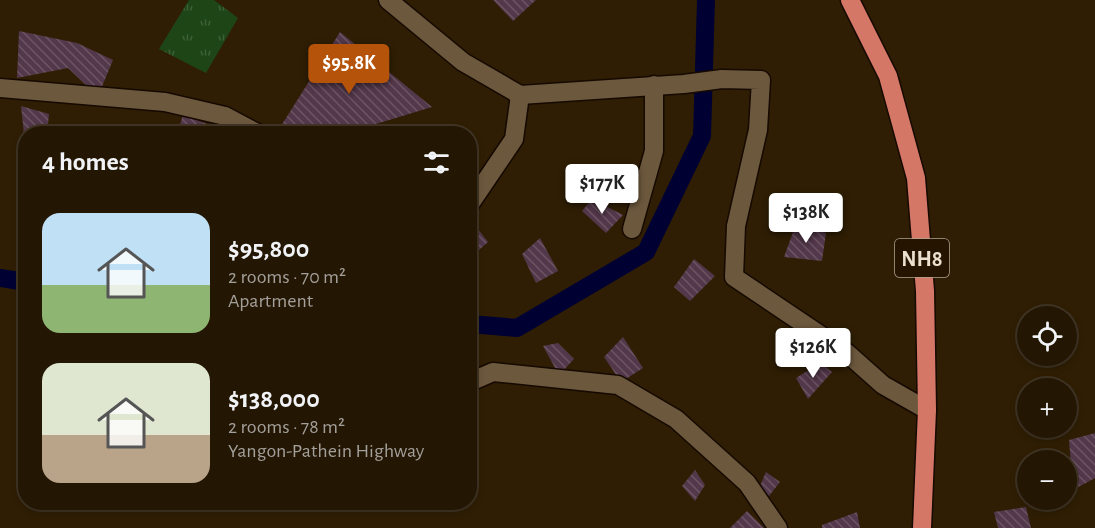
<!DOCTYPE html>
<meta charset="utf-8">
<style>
:root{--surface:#231603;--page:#2b1f0d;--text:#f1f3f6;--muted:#a39f9a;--line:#403525;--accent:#b45309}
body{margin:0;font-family:"Alegreya Sans",sans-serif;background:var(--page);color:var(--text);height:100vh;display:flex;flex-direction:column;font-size:22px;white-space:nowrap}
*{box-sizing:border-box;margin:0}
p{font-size:20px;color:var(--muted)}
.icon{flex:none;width:33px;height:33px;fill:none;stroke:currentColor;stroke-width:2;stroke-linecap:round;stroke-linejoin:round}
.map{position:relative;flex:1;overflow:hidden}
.panel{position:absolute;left:18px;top:126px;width:459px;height:384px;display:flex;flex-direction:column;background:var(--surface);border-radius:24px;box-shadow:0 3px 9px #0003,0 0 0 2px var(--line)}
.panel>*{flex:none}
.controls{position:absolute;left:1017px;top:306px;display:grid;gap:12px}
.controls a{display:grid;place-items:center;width:60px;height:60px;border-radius:50%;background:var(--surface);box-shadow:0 3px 9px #0003,0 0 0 2px var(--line);font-size:30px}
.price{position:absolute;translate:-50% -51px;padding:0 14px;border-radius:6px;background:#fff;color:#222;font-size:20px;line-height:39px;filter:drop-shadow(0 2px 3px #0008)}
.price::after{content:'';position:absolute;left:50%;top:36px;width:18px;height:14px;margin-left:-9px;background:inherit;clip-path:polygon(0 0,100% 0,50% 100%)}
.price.selected{background:var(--accent);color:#fff}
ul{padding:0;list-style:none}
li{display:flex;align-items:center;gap:18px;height:150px;padding:0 24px}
li span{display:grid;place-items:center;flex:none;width:168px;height:120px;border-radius:18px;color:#555}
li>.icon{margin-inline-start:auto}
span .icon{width:72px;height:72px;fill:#fffc;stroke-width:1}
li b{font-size:26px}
h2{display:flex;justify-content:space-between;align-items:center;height:72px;padding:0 24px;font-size:26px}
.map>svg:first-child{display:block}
.grass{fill:url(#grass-tufts)}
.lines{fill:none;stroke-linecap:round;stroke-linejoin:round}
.canal{stroke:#003;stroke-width:18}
.building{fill:url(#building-back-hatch)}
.street-casing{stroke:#150900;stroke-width:21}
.secondary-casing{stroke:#150900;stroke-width:21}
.highway-casing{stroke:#150900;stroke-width:21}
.street{stroke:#6c583d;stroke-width:18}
.secondary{stroke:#6c583d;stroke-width:18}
.highway{stroke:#d47766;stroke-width:18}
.labels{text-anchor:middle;stroke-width:6;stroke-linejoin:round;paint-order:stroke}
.shield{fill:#251500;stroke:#b0a492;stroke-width:1.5}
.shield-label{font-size:22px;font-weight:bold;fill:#ece1d1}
</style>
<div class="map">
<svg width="1095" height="528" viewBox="0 0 1095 528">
<defs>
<pattern id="grass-tufts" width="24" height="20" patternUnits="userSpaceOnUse" patternTransform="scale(1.5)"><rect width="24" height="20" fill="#1d4515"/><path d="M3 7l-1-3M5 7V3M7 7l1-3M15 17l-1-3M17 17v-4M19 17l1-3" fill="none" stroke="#3e6036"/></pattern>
<pattern id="building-back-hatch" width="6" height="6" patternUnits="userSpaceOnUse" patternTransform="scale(1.5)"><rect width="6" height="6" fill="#53374a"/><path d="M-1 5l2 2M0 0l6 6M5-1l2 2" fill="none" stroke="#6c5463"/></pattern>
</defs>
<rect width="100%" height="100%" fill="#2f1e04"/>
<!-- grass -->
<path class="grass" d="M189 0H214L238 18 206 73 159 49Z"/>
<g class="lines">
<!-- canal -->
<g class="canal">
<path d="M0 278 26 282"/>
<path d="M470 324 517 328 646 252 702 136 706 0"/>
</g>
</g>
<!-- building -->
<g class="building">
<path d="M493 0H536L513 21Z"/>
<path d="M19 31 77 43 113 60 101 89 88 87 68 68 17 78Z"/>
<path d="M340 32 432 107 343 134H276Z"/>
<path d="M21 106 49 114 47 134H24Z"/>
<path d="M183 115 215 127 212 134H177Z"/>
<path d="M470 162 479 169 470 179Z"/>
<path d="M592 199 623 215 606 233 582 211Z"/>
<path d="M470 219 488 242 470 258Z"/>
<path d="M796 224 826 233 822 261 784 257Z"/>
<path d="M540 238 558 271 536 283 522 254Z"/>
<path d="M694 259 715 276 690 301 674 287Z"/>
<path d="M623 337 643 368 621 382 604 357Z"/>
<path d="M558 343 574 359 559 375 543 346Z"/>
<path d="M820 363 832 372 808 399 796 378Z"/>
<path d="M1095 433V478L1073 490 1069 440Z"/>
<path d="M695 470 705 485 695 501 682 486Z"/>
<path d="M766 472 780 482 769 496 760 486Z"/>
<path d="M1026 507 1031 528H998L994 512Z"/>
<path d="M747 511 764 528H730Z"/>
<path d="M857 512 860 528H822V525Z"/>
</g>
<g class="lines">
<!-- street casing -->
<g class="street-casing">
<g id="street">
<path d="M0 88 165 102 225 116 259 134"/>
<path d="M470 204 514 139 520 95"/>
<path d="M632 229 654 151V85"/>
<path d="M470 382 493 372 618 385 676 419 747 483 778 528"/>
</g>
</g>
<!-- secondary casing -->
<g class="secondary-casing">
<path id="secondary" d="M388 0 463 62 520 95 684 84 722 79 761 80 758 130 736 226 734 277 847 353 883 385 927 410"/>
</g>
<!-- highway casing -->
<g class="highway-casing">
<path id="highway" d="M850 0 888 76 916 178 925 291 927 410 922 528"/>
</g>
<!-- street -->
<use href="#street" class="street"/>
<!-- secondary -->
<use href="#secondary" class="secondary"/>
<!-- highway -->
<use href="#highway" class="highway"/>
</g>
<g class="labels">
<!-- shield labels -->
<rect class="shield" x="895" y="239" width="54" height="38" rx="4.5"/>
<g class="shield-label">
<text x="922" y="266">NH8</text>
</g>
</g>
</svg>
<div class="controls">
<a><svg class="icon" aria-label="locate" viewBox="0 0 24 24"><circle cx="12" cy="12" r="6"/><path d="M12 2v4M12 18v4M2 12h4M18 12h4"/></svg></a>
<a>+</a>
<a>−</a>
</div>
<b class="price selected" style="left:349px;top:95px">$95.8K</b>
<b class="price" style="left:602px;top:215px">$177K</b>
<b class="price" style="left:806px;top:244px">$138K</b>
<b class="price" style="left:813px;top:379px">$126K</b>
<section class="panel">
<h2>4 homes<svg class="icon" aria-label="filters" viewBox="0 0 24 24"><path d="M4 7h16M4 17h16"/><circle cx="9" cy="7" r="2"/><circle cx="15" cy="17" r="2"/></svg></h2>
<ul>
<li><span style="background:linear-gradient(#bfe0f5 60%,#8fb573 0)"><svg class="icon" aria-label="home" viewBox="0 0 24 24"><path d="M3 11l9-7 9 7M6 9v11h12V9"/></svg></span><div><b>$95,800</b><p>2 rooms · 70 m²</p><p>Apartment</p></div></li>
<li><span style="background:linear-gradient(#dfe7d0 60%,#b9a48a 0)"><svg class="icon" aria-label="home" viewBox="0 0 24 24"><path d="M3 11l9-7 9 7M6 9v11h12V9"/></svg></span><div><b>$138,000</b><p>2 rooms · 78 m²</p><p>Yangon-Pathein Highway</p></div></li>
</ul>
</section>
</div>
